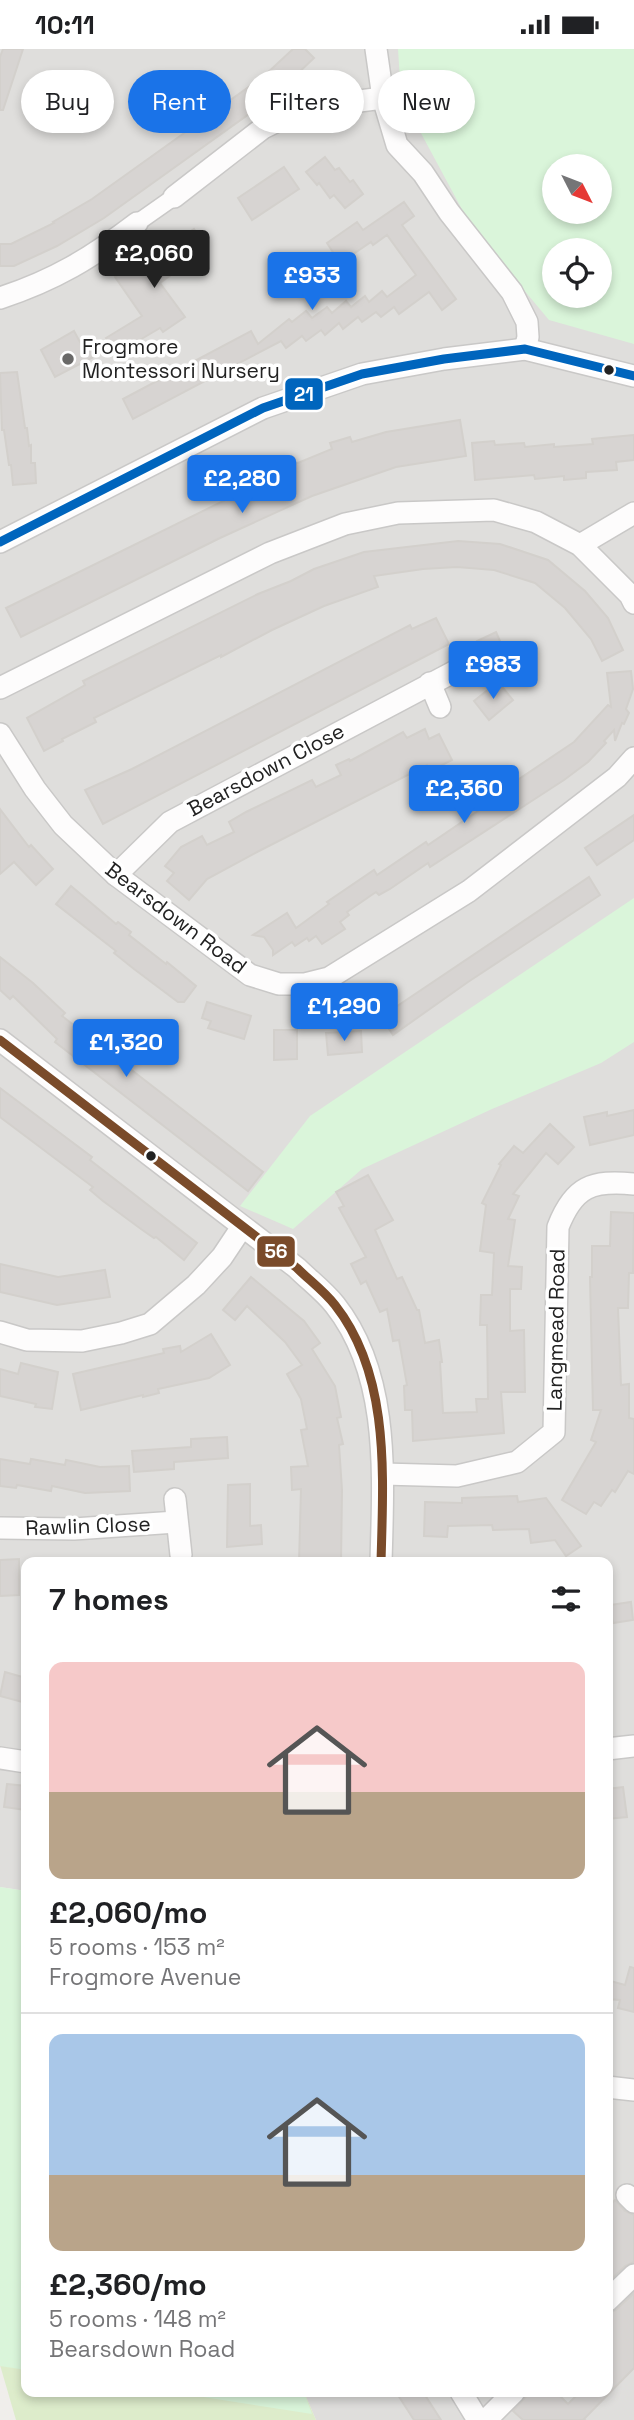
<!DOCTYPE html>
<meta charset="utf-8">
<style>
:root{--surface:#fff;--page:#f2f2f2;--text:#202124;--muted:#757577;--line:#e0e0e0;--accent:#1a73e8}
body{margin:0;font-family:"Space Grotesk",sans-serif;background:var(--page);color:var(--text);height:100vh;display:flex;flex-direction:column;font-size:26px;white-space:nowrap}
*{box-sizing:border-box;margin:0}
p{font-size:23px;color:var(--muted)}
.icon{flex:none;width:38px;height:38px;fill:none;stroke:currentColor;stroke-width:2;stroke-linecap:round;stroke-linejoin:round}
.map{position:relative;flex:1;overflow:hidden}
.panel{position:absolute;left:21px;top:1508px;width:592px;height:840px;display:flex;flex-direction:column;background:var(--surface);border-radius:14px;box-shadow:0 4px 10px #0003}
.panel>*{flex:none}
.banner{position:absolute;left:21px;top:21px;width:593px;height:63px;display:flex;gap:14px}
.needle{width:46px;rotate:132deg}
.buttons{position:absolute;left:542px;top:105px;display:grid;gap:14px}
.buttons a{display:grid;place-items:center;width:70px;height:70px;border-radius:50%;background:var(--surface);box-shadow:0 4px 10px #0003;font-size:35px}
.price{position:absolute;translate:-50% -60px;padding:0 16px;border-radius:7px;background:var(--accent);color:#fff;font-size:23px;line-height:46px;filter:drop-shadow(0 2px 4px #0008)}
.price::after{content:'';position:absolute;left:50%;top:42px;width:21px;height:16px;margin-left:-10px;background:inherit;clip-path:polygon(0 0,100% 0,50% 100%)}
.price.active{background:#222;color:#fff}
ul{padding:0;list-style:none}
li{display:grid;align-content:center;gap:14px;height:371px;padding:0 28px}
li+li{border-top:2px solid var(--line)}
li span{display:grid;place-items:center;height:217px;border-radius:14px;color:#555}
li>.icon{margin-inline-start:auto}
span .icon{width:126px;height:126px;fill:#fffc;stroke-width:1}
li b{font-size:30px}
h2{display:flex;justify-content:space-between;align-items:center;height:84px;padding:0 28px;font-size:30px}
.pill{padding:0 24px;border-radius:32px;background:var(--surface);box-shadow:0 4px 10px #0003;font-size:24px;line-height:63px}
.pill.active{background:var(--accent);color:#fff}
.status{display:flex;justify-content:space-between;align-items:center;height:49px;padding:0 35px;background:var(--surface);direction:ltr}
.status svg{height:19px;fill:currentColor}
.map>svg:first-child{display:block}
.residential{fill:#dfdedc;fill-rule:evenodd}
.grass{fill:#ddeccb}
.park{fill:#daf5da;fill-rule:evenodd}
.building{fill:#d7d4d2;stroke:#d3d0cc;stroke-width:2}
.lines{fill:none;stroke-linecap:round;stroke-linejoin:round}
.pedestrian-casing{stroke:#c9c8c7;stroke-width:19}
.minor-casing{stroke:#c9c8c7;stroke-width:24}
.pedestrian{stroke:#fdfcfc;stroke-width:16}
.minor{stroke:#fdfcfc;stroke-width:21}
.bus-1-casing{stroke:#fff;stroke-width:14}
.bus-2-casing{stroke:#fff;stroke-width:14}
.bus-1{stroke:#0065bd;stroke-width:9}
.bus-2{stroke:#7a4b2a;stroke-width:9}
.poi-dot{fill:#6a6968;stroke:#fff;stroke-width:2.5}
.bus-dot{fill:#222;stroke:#fff;stroke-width:2.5}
.labels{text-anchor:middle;stroke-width:7;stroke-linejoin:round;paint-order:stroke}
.poi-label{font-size:21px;fill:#222;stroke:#fff;text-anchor:start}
.street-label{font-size:21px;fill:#222;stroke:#fff}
.line-badge{stroke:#fff;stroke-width:2.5}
.badge-label{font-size:19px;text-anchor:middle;font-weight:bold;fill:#fff}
</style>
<div class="status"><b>10:11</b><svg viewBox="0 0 49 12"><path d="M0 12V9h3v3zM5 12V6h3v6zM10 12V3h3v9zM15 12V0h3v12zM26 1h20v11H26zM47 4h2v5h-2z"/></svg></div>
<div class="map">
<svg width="634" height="2371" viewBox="0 0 634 2371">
<rect width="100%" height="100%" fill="#f0eeeb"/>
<!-- residential -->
<path class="residential" d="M0 0H634V2371H316L304 2343H607V1514H26V1842L0 1838ZM555 117H600V163H555ZM555 201H600V247H555Z"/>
<!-- grass -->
<path class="grass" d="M26 2249V2343H304L316 2371H16L0 2316V2276Z"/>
<!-- park -->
<g class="park">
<path d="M398 0H634V295L549 271 472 179 401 47ZM555 117H600V163H555ZM555 201H600V247H555Z"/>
<path d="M634 849V993L601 1014 492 1060 362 1120 293 1180 240 1157 310 1067Z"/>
<path d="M0 1838 26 1842V2321L0 2317Z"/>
<path d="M171 2343H304L312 2365Z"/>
</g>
<!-- building -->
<g class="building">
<path d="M3 0H23L3 61H0V8Z"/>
<path d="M293 0H305L314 9 274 47 104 169 57 197 14 217H0V195H11L54 174 53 173 92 150 264 27Z"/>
<path d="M325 108 335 121 339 119 350 133 353 131 363 145 345 159 334 146 330 149 319 134 317 136 306 123Z"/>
<path d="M284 118 299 140 252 171 238 149Z"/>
<path d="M404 153 414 167 402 176 456 250 442 261 429 243 399 265 394 258 381 268 376 263 362 273 358 268 343 280 339 274 325 286 321 281 306 292 302 287 286 299 281 292 133 370 123 350 251 282 258 295 289 270 292 273 306 262 312 269 327 258 332 264 346 252 351 258 365 247 369 253 382 242 387 248 416 226 387 186 373 196 371 193 340 214 327 194 357 173 363 181Z"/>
<path d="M194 180 207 200 160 234 185 268 163 283 160 279 116 305 106 289 142 267 115 228 145 207 146 209 162 198 164 201Z"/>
<path d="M74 282 81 295 93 289 101 304 55 328 41 301Z"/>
<path d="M17 323 25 379H27L29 397 31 396V414H35L36 434 13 436 11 416H9L4 381H2L0 324Z"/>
<path d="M460 371 466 407 396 418 312 447 220 489 21 588 6 559 268 430 266 427 332 400 330 394 350 388 352 393 386 383Z"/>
<path d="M634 386V411L616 413 617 421 586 423V429L564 431V427L535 430 534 426 475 431 472 394 494 392 495 396 524 394 525 398 554 395V398L593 395 592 390Z"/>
<path d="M458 492 500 495 548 511 585 542 608 569 623 601 602 612 591 590 565 559 535 534 494 521 457 518 423 520 374 527 378 538 324 557 272 581 221 608V606L94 669 96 673 62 690 63 692 44 702 27 669 85 636 83 632 258 545 291 532 314 520 364 503Z"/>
<path d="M436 569 449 595 103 775 85 741 132 720 410 576 412 580Z"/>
<path d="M496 583 508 610 488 619 477 592Z"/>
<path d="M631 622 633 640 626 660 629 664 624 675 622 674 615 692 614 681 604 692 606 694 588 713 564 731 430 818 428 814 390 840 379 846 376 843 347 863 349 866 340 873 345 880 322 895 316 887 309 892 307 889 295 897 292 893 273 906V901L264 888 253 886 287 864 296 879 329 855 327 853 374 821 377 826 426 793 428 796 481 760 479 757 574 693 608 656 611 658 607 624Z"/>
<path d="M498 633 513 651 489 671 474 652Z"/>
<path d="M425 680 429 690 439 685 452 711 430 722 427 716 259 802 207 830 189 851 167 832 174 824 165 817 181 798 202 787 207 796 234 783 229 773 246 763 312 731 316 738 341 726 336 716 349 710 350 712 403 683 407 689Z"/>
<path d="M0 760 29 798 31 796 53 820 36 836 14 813 0 825Z"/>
<path d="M634 766V791L597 816 585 799Z"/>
<path d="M589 828 600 846 468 933 393 986 381 968Z"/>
<path d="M71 837 116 875 118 873 131 883 129 886 166 915 167 913 196 937 184 953H178L134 920 114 904 116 902 56 855Z"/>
<path d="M0 908 33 934 65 964 62 967 263 1123 248 1142 55 993 57 990 13 947 10 950 0 941Z"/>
<path d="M207 953 251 967 244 990 208 979 211 972 202 969Z"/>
<path d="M274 981H297V1010L274 1011Z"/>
<path d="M361 982 362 1003 328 1006 326 984Z"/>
<path d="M0 1039 92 1108 90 1111 197 1194 184 1211 156 1188 154 1189 141 1180 103 1152 90 1141 93 1138 0 1068Z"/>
<path d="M634 1061V1086L590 1096 584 1068 607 1063V1067Z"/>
<path d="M550 1075 574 1098 558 1115 546 1104 513 1145 519 1147 508 1170 515 1171 508 1217 522 1218 521 1240H510V1282L524 1281 525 1343H501L504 1384 413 1392 412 1361H405L404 1337 407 1336 399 1291 393 1292 387 1260 380 1263 366 1232 361 1235 351 1215 366 1208 339 1159 344 1157 336 1143 368 1126 393 1171 375 1181 397 1230 402 1228 417 1261H419L425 1294 439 1291 442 1313H440L443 1364 477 1363 476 1350H488L487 1276H480L481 1246H492L494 1204 480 1202 486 1156 482 1154 501 1116 499 1115 514 1097 523 1104Z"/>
<path d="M611 1163 634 1164 633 1224H629L628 1259H618L621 1336 629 1335V1369L634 1370V1425L628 1422 615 1443 612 1441 601 1457 594 1453 586 1465 562 1451 596 1393 591 1391 601 1361H593L590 1228H592V1197H610Z"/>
<path d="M0 1215 58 1228 105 1221 110 1248 57 1256 0 1243Z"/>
<path d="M251 1228 304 1272 320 1294 312 1300 335 1337 341 1368 337 1369 343 1395 339 1396 342 1441 341 1514H299L301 1440 292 1441 291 1418 308 1417 301 1381 307 1380 301 1350 287 1325 302 1316 285 1293 247 1257 235 1271 223 1261Z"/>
<path d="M211 1285 230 1316 209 1329 158 1340 159 1344 143 1348V1346L81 1361 73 1325 164 1304 163 1300 180 1297 181 1303Z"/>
<path d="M21 1314 58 1323 52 1360 35 1358 36 1355 0 1347V1320L18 1325Z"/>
<path d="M227 1388 228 1409 174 1413V1420L134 1423 132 1402 191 1398V1390Z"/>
<path d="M0 1410 30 1415 31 1410 65 1416 66 1411 100 1418 129 1417 130 1442 85 1444 52 1437 51 1442 17 1436 16 1439 0 1437Z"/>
<path d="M250 1435V1477L261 1476 262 1495 227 1498 228 1436Z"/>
<path d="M517 1447 518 1453 546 1449 581 1497 566 1507 555 1491 531 1494 529 1480 493 1481 492 1476 448 1477 447 1488 424 1487 425 1453 462 1454V1449Z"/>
<path d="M19 1510V1546L0 1547V1511Z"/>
<path d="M631 1553 633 1571 613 1574 610 1556Z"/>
<path d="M5 1623 26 1629V1654L0 1647Z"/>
<path d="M7 1735 26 1737V1761L4 1758Z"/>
<path d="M623 1738 627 1768 607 1770V1740Z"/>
<path d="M630 1918 634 1919V1963L618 1959 620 1951 607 1950V1931L625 1936Z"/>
<path d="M615 2151 625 2162 634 2166V2213L625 2217 607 2234V2159Z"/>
<path d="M634 2244V2319L584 2370 585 2371H523L513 2362 530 2343H556L568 2355 580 2343H607V2265L616 2261Z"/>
<path d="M396 2343H423L441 2371H414Z"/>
</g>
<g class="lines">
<!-- pedestrian casing -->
<g class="pedestrian-casing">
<path id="pedestrian" d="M137 174 174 148"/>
</g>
<!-- minor casing -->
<g class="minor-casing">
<g id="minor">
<path d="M376 0 383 49 397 96 423 124 449 163 512 243 527 273 528 288 525 300"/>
<path d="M174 148 263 79 304 59 383 49"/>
<path d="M0 249C55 231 91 209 137 174"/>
<path d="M0 493 263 359 362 325 444 310 525 300 634 327"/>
<path d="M580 496 634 464"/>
<path d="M430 634 440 658"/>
<path d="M0 639 270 504 345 475 398 464 494 461 536 473 580 496 630 546 634 554"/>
<path d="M0 685 35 740 63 776 116 826 250 926 279 935H305L329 929 469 842 617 728 634 709"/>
<path d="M116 826 170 773 461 619"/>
<path d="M0 991 297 1219C309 1231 324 1242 335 1256 391 1327 383 1429 381 1514"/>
<path d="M0 1283 27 1291 82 1292 121 1284 150 1275 196 1236 222 1208 242 1178"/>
<path d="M383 1425 457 1427 517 1413 554 1383 558 1178C574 1137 592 1131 634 1135"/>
<path d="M175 1450 181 1506"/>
<path d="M0 1479 74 1480 176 1473"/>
<path d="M607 1700 634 1697"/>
<path d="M0 1709 26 1713"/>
<path d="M607 2038 634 2041"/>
<path d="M627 2146 634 2153"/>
<path d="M607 2252 634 2226"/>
<path d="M461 2343 478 2371"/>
<path d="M486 2371 514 2343"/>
</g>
</g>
<!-- pedestrian -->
<use href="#pedestrian" class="pedestrian"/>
<!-- minor -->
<use href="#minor" class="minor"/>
<!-- bus-1 casing -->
<g class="bus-1-casing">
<path id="bus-1" d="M0 493 263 359 362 325 444 310 525 300 634 327"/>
</g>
<!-- bus-2 casing -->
<g class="bus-2-casing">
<path id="bus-2" d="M0 991 297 1219C309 1231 324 1242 335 1256 391 1327 383 1429 381 1514"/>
</g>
<!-- bus-1 -->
<use href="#bus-1" class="bus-1"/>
<!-- bus-2 -->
<use href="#bus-2" class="bus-2"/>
</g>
<!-- markers -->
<circle class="poi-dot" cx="68" cy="310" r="7"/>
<g class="bus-dot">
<circle cx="609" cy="321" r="6"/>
<circle cx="151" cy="1107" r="6"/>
</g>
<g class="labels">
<!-- poi labels -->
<g class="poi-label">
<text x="82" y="305">Frogmore<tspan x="82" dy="24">Montessori Nursery</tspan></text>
</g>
<!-- street labels -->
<g class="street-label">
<text transform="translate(266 721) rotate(-28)" y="7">Bearsdown Close</text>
<text transform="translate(176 869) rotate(37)" y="7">Bearsdown Road</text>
<text transform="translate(556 1281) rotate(-89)" y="7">Langmead Road</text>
<text transform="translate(88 1477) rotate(-2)" y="7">Rawlin Close</text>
</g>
</g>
<g class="line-badge">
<rect x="284" y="328" width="40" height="34" rx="7" fill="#0065bd"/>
<rect x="256" y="1186" width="40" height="33" rx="7" fill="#7a4b2a"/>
</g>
<g class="badge-label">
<text x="304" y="352">21</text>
<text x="276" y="1209">56</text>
</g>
</svg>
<div class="buttons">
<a><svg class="needle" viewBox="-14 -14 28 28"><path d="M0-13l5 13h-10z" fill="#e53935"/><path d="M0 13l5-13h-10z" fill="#757577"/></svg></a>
<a><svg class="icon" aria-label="locate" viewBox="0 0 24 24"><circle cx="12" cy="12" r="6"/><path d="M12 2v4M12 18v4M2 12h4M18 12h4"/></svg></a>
</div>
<b class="price active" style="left:154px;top:241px">£2,060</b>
<b class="price" style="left:312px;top:263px">£933</b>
<b class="price" style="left:242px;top:466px">£2,280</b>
<b class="price" style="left:493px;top:652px">£983</b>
<b class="price" style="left:464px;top:776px">£2,360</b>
<b class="price" style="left:344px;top:994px">£1,290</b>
<b class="price" style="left:126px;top:1030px">£1,320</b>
<div class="banner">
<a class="pill">Buy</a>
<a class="pill active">Rent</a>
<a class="pill">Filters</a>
<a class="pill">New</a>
</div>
<section class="panel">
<h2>7 homes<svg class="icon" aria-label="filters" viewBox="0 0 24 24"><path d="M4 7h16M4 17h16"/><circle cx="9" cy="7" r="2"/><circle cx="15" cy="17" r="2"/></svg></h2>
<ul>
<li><span style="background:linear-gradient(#f6c9c9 60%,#b9a48a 0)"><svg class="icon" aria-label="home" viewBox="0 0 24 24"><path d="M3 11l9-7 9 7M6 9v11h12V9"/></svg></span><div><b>£2,060/mo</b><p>5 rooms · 153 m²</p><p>Frogmore Avenue</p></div></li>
<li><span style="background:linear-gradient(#a9c7e8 65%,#b9a48a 0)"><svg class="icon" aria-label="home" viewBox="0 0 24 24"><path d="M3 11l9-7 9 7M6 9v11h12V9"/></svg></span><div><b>£2,360/mo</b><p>5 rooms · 148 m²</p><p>Bearsdown Road</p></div></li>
</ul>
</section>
</div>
